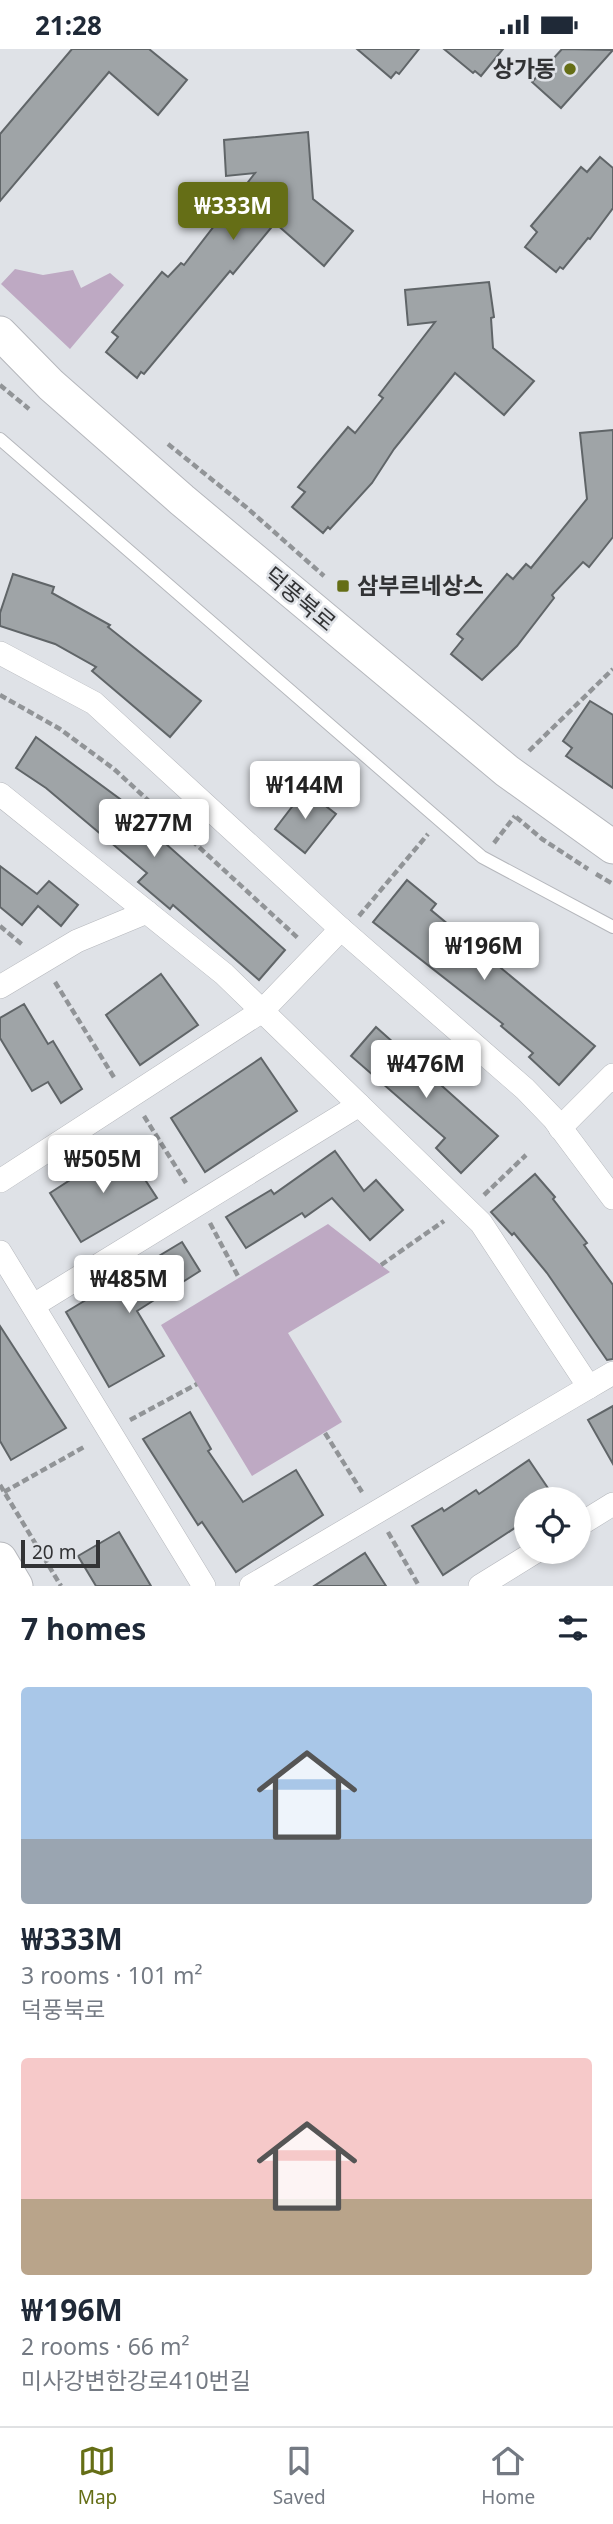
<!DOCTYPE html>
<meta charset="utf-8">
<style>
:root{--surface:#fff;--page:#f6f6f7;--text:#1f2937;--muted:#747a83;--line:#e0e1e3;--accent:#656e16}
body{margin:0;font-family:"Noto Sans","Noto Sans KR",sans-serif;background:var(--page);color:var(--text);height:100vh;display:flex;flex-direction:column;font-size:26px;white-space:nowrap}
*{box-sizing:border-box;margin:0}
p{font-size:23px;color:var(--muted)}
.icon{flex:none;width:38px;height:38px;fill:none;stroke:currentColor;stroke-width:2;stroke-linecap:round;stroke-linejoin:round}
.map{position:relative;height:1537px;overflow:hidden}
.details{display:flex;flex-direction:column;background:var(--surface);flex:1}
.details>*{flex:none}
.fabs{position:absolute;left:514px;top:1438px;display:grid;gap:14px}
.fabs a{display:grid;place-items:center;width:77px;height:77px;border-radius:50%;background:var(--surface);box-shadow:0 4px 10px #0003;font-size:35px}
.scale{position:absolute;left:21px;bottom:18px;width:79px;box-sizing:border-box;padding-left:7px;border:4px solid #323335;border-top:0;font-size:19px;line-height:24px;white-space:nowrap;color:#323335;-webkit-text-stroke:5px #dfe2e7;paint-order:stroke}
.price{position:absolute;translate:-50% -60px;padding:0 16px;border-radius:7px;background:#fff;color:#222;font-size:23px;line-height:46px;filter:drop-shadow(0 2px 4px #0008)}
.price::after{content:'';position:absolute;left:50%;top:42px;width:21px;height:16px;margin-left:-10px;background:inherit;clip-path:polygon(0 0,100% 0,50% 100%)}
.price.selected{background:var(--accent);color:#fff}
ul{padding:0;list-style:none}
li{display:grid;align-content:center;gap:14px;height:371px;padding:0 21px}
li span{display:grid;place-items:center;height:217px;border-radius:7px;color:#555}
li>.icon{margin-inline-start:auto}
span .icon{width:126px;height:126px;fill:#fffc;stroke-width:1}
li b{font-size:30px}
h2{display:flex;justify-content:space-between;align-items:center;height:84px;padding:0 21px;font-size:30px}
.status{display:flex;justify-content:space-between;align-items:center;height:49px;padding:0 35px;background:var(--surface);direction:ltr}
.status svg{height:19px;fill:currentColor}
.dock{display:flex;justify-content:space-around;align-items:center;height:98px;border-top:2px solid var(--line);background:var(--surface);font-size:19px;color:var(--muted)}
.dock a{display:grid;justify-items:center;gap:4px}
.dock .selected{color:var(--accent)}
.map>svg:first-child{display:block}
.green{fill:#bea9c3}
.building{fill:#9fa4a7;stroke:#606568;stroke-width:2}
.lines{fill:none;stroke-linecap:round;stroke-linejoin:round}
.lane-casing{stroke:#b5b7bc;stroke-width:14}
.street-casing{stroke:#b5b7bc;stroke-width:24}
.secondary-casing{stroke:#b5b7bc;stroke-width:35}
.path{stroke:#919497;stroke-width:4.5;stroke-dasharray:7 3.5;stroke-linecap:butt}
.lane{stroke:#fff;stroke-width:12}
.street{stroke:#fff;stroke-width:23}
.secondary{stroke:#fff;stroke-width:33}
.poi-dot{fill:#656e16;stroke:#dfe2e7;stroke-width:2.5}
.labels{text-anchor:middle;stroke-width:5;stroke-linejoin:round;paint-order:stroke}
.poi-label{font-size:23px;font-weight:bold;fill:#323335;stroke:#dfe2e7;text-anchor:end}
.street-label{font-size:23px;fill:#323335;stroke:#dfe2e7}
</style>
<div class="status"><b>21:28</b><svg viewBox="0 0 49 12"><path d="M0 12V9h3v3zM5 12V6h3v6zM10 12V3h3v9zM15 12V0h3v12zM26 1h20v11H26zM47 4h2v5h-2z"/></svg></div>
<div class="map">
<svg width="613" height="1537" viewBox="0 0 613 1537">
<rect width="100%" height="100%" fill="#dfe2e7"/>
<!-- green -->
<g class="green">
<path d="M15 220 43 226 73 221 81 239 110 224 124 236 70 300 1 235Z"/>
<path d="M328 1175 390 1223 288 1284 342 1373 252 1427 161 1276Z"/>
</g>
<!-- building -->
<g class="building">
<path d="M72 0H149L187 31 158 66 109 23 0 152V85Z"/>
<path d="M357 0H419L399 25 396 23 391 29Z"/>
<path d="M444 0H503L481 27 475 22 473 24Z"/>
<path d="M562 0 613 1 561 59 532 33Z"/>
<path d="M308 83 313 150 353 182 324 217 275 174 233 225 230 222 144 325 141 323 137 329 106 303 118 288 112 283 162 223 168 228 181 214 184 216 255 124 226 127 224 91Z"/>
<path d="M600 108 613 119V159L590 190 588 189 563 220 560 218 556 223 525 198 537 183 531 177 581 118 587 123Z"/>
<path d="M489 233 494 268 491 269 493 299 534 332 504 366 455 324 394 400 372 434 330 480 328 478 323 484 292 458 305 443 298 438 348 378 355 384 383 349 379 346 435 273 408 276 405 241Z"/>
<path d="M613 381V488L589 518 583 513 552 546 554 549 517 597 482 631 451 605 463 590 457 585 507 525 513 530 526 515 531 519 587 450 580 384Z"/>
<path d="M13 525 54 538 52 544 110 576 108 578 201 652 170 688 92 622 96 618 55 595 0 577V564Z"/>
<path d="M590 652 613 666V739L566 707 572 699 563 692Z"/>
<path d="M36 688 162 781 157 787 285 901 259 931 173 856 170 860 138 833 147 824 46 739 16 719Z"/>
<path d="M305 741 336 765 305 804 275 780Z"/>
<path d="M0 817 37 845 49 832 78 856 61 877 38 857 22 876 0 858Z"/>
<path d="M407 831 436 855 431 861 595 997 559 1036 529 1008 533 1004 501 977 503 975 373 873Z"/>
<path d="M161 925 198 976 140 1016 106 966Z"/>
<path d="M24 955 48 995 53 992 82 1040 61 1054 48 1033 32 1042 0 989V969Z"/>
<path d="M376 978 498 1087 461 1124 436 1099 445 1089 351 1007Z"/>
<path d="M261 1009 297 1062 205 1123 171 1069Z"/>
<path d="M123 1097 157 1149 81 1193 50 1144Z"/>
<path d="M335 1102 364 1142 376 1131 403 1161 370 1191 332 1149 305 1168 302 1164 246 1199 226 1168 271 1141 274 1145Z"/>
<path d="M535 1125 555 1148 553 1150 587 1194 584 1196 613 1236V1310L607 1311 547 1224 514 1184 512 1186 491 1163Z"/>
<path d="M182 1193 200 1222 137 1262 164 1307 109 1338 66 1263Z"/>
<path d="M0 1277 66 1379 11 1411 0 1392Z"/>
<path d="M613 1357V1415L588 1371Z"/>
<path d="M190 1363 211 1400 208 1402 243 1453 296 1421 323 1466 236 1523 202 1473 198 1476 143 1390Z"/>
<path d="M529 1411 556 1451H527V1471L443 1526 412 1477 442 1459 444 1462 476 1441 479 1445Z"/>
<path d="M119 1483 151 1537H96L78 1507Z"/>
<path d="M365 1504 386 1537H314Z"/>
</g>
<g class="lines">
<!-- lane casing -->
<g class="lane-casing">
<path id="lane" d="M0 390 482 808 613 878"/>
</g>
<!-- street casing -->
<g class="street-casing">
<g id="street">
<path d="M0 604 94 654 341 880 525 1040 554 1070 613 1149"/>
<path d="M0 745 224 925 481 1174 589 1338 251 1537"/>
<path d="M0 938 77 892 147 863"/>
<path d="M560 1079 613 1026"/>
<path d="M0 1132 262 962 341 880"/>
<path d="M0 1203 204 1537"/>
<path d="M34 1256 359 1056"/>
<path d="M589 1338 613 1324"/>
<path d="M579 1476 613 1455"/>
<path d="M480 1537 535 1503"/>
</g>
</g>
<!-- secondary casing -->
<g class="secondary-casing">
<g id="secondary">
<path d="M0 284 51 336 182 451 507 722 613 798"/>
<path d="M0 1510 16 1537"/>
</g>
</g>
<!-- path -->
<g class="path">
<path d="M0 336 29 360"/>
<path d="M168 395 246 458 324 527"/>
<path d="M0 646 60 680 114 720 299 890"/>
<path d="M529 702 613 620"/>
<path d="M516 768 542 790 588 820"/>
<path d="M494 794 515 767"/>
<path d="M596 825 613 835"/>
<path d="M359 867 428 785"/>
<path d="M0 877 24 897"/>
<path d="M55 933 115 1030"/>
<path d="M144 1067 186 1134"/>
<path d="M484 1146 526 1106"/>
<path d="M210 1174 239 1229"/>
<path d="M381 1216 444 1172"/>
<path d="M130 1371 197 1335"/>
<path d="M325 1384 362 1443"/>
<path d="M0 1436 61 1537"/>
<path d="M4 1443 84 1398"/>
<path d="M388 1483 419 1537"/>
</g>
<!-- lane -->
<use href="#lane" class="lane"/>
<!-- street -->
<use href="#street" class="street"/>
<!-- secondary -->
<use href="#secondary" class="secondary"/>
</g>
<!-- markers -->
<g class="poi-dot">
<circle cx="570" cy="20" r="7"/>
<rect x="336" y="530" width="14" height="14" rx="3.5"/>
</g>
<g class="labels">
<!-- poi labels -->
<g class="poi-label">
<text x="556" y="28">상가동</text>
<text x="357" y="545" text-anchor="start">삼부르네상스</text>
</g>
<!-- street labels -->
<g class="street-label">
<text transform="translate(300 550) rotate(40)" y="8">덕풍북로</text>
</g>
</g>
</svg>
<div class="fabs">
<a><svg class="icon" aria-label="locate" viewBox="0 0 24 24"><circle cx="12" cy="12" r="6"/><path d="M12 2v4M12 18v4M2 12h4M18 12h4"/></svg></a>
</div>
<div class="scale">20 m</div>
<b class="price selected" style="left:233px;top:193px">₩333M</b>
<b class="price" style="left:305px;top:772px">₩144M</b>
<b class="price" style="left:154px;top:810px">₩277M</b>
<b class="price" style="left:484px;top:933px">₩196M</b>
<b class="price" style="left:426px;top:1051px">₩476M</b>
<b class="price" style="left:103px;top:1146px">₩505M</b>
<b class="price" style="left:129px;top:1266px">₩485M</b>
</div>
<section class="details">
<h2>7 homes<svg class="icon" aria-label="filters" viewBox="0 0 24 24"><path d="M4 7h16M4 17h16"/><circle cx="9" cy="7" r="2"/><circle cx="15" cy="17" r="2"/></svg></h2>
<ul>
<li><span style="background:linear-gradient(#a9c7e8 70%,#9aa5b1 0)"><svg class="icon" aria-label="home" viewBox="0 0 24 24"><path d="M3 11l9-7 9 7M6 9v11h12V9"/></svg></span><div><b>₩333M</b><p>3 rooms · 101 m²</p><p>덕풍북로</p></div></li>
<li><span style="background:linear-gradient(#f6c9c9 65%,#b9a48a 0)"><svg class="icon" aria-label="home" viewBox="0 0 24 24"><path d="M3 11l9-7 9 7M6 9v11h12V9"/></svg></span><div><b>₩196M</b><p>2 rooms · 66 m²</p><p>미사강변한강로410번길</p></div></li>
</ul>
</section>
<nav class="dock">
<a class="selected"><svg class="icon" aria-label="map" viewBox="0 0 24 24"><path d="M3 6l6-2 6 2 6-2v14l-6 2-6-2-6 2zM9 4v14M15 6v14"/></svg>Map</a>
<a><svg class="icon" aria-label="saved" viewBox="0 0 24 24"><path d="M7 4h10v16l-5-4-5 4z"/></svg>Saved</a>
<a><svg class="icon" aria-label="home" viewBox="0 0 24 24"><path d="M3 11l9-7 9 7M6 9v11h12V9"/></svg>Home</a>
</nav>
